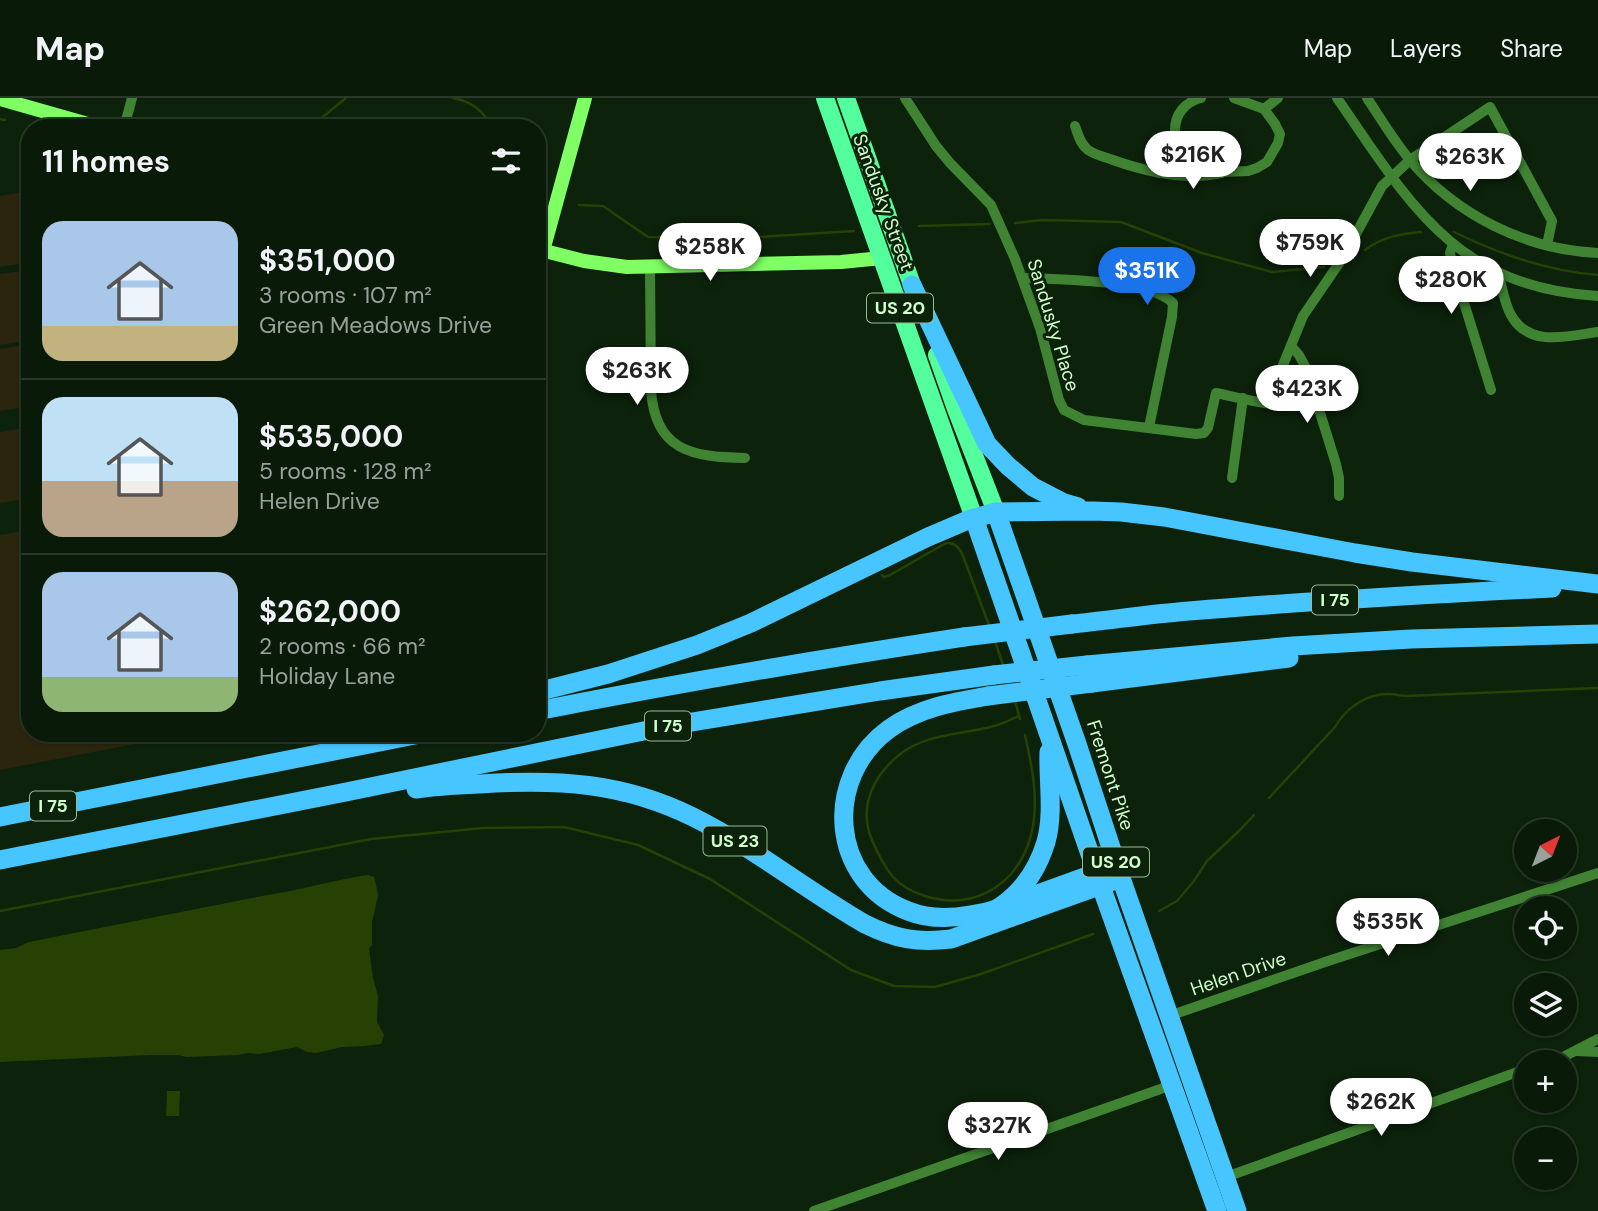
<!DOCTYPE html>
<meta charset="utf-8">
<style>
:root{--surface:#091a08;--page:#172716;--text:#f1f3f6;--muted:#99a19c;--line:#293829;--accent:#1a73e8}
body{margin:0;font-family:"DM Sans",sans-serif;background:var(--page);color:var(--text);height:100vh;display:flex;flex-direction:column;font-size:26px;white-space:nowrap}
*{box-sizing:border-box;margin:0}
p{font-size:23px;color:var(--muted)}
.icon{flex:none;width:38px;height:38px;fill:none;stroke:currentColor;stroke-width:2;stroke-linecap:round;stroke-linejoin:round}
.map{position:relative;flex:1;overflow:hidden}
.details{position:absolute;left:21px;top:21px;width:525px;height:623px;display:flex;flex-direction:column;background:var(--surface);border-radius:28px;box-shadow:0 2px 5px #0004,0 0 0 2px var(--line)}
.details>*{flex:none}
.needle{width:46px;rotate:42deg}
.buttons{position:absolute;left:1514px;top:721px;display:grid;gap:14px}
.buttons a{display:grid;place-items:center;width:63px;height:63px;border-radius:50%;background:var(--surface);box-shadow:0 2px 5px #0004,0 0 0 2px var(--line);font-size:35px}
.price{position:absolute;translate:-50% -60px;padding:0 16px;border-radius:24px;background:#fff;color:#222;font-size:23px;line-height:46px;filter:drop-shadow(0 2px 4px #0008)}
.price::after{content:'';position:absolute;left:50%;top:42px;width:21px;height:16px;margin-left:-10px;background:inherit;clip-path:polygon(0 0,100% 0,50% 100%)}
.price.selected{background:var(--accent);color:#fff}
ul{padding:0;list-style:none}
li{display:flex;align-items:center;gap:21px;height:175px;padding:0 21px}
li+li{border-top:2px solid var(--line)}
li span{display:grid;place-items:center;flex:none;width:196px;height:140px;border-radius:21px;color:#555}
li>.icon{margin-inline-start:auto}
span .icon{width:84px;height:84px;fill:#fffc;stroke-width:1}
li b{font-size:30px}
h2{display:flex;justify-content:space-between;align-items:center;height:84px;padding:0 21px;font-size:30px}
header{display:flex;align-items:center;gap:42px;box-sizing:border-box;height:98px;padding:0 35px;background:var(--surface);border-bottom:2px solid var(--line)}
header strong{font-size:33px}
nav{display:flex;gap:38px;margin-inline-start:auto;font-size:24px}
.map>svg:first-child{display:block}
.green{fill:#2c250e}
.water{fill:#274105}
.lines{fill:none;stroke-linecap:round;stroke-linejoin:round}
.stream{stroke:#274105;stroke-width:2.5}
.street{stroke:#408433;stroke-width:10}
.secondary{stroke:#7fff63;stroke-width:14}
.primary{stroke:#53ff9c;stroke-width:18}
.highway{stroke:#47c5ff;stroke-width:19}
.highway-bridge{stroke:#47c5ff;stroke-width:19}
.labels{text-anchor:middle;stroke-width:6;stroke-linejoin:round;paint-order:stroke}
.shield{fill:#0c220b;stroke:#96bd92;stroke-width:2}
.shield-label{font-size:18px;font-weight:bold;fill:#d1ffcc}
.street-label{font-size:19px;fill:#d1ffcc;stroke:#0c220b}
</style>
<header>
<strong>Map</strong>
<nav><a>Map</a><a>Layers</a><a>Share</a></nav>
</header>
<div class="map">
<svg width="1598" height="1113" viewBox="0 0 1598 1113">
<rect width="100%" height="100%" fill="#0c220b"/>
<!-- green -->
<g class="green">
<path d="M30 93V164L0 169V98Z"/>
<path d="M30 172V242L0 247V176Z"/>
<path d="M30 246V308L0 313V251Z"/>
<path d="M30 329V400L0 405V334Z"/>
<path d="M30 432V635H192L0 672V437Z"/>
</g>
<!-- water -->
<g class="water">
<path d="M368 777 374 779 377 791 378 798 372 824V847L369 851 373 880 378 898 377 924 384 937 381 946 364 948 342 949 316 955 307 954 297 949 259 956 248 955 237 957 186 959 179 957H150L0 964V852L16 850 29 844 49 840 267 797C301 792 334 782 368 777Z"/>
<path d="M167 993H180L179 1018H166Z"/>
</g>
<g class="lines">
<!-- stream -->
<g class="stream">
<path d="M453 0C471 3 484 13 492 30"/>
<path d="M0 21 5 22"/>
<path d="M309 30 346 0"/>
<path d="M579 107 603 108 648 139 734 140"/>
<path d="M1015 125 1043 122 1121 124 1202 155 1272 174 1324 169"/>
<path d="M919 128 990 126"/>
<path d="M1454 134C1499 156 1548 173 1598 177"/>
<path d="M756 139 854 133"/>
<path d="M1365 152C1382 139 1400 136 1421 134"/>
<path d="M882 477 884 479 890 477 946 445C955 444 960 450 963 458L989 527"/>
<path d="M995 543 1003 567"/>
<path d="M1015 603 1020 621"/>
<path d="M1019 618C1011 621 1003 626 994 628 962 637 926 635 899 657 873 678 858 710 872 742 877 754 884 768 893 779 901 788 913 794 925 798 969 812 1011 792 1028 747 1041 712 1033 672 1025 637"/>
<path d="M1269 700 1335 629C1346 610 1367 595 1390 596 1395 596 1401 598 1406 598L1598 590"/>
<path d="M0 813 371 741 483 730 564 729 638 747 710 781 851 872 894 888 935 889 981 876 1093 836"/>
<path d="M1159 813 1177 803 1194 783 1207 763 1240 732 1254 717"/>
</g>
<!-- street -->
<g class="street">
<path d="M905 0 936 48 950 65 991 107 1015 161 1040 230 1059 302 1064 312 1084 322 1196 336 1204 335 1208 330 1216 295C1242 300 1291 316 1315 299"/>
<path d="M1337 0C1410 106 1455 189 1598 198"/>
<path d="M1367 0C1381 21 1394 43 1410 62 1456 117 1526 152 1598 155"/>
<path d="M1264 11 1278 0"/>
<path d="M1075 28C1078 36 1080 46 1088 52 1095 57 1105 59 1113 62 1147 74 1185 83 1221 75"/>
<path d="M124 30 132 0"/>
<path d="M1177 44 1181 52 1197 62 1223 74 1248 73 1257 70 1267 64 1278 45 1280 36 1275 26 1264 11 1234 0"/>
<path d="M1159 75C1166 69 1173 63 1176 54 1178 46 1174 39 1175 32 1175 15 1186 4 1201 0"/>
<path d="M1453 146 1450 155 1452 166 1491 292"/>
<path d="M650 169 651 292C655 353 692 359 745 360"/>
<path d="M1498 174C1502 188 1504 205 1511 217 1529 250 1568 238 1598 234"/>
<path d="M1022 180C1056 181 1150 182 1173 205L1172 219 1149 329"/>
<path d="M1291 248 1299 257 1306 270 1336 366 1339 380V398"/>
<path d="M1274 306 1277 287 1283 267 1303 218 1344 158 1382 88 1410 62 1490 9 1552 123 1547 147"/>
<path d="M1232 380 1243 300"/>
<path d="M1169 918 1328 863 1598 775"/>
<path d="M1577 953 1598 954"/>
<path d="M1546 964 1565 958 1598 941"/>
<path d="M1226 1079 1526 971"/>
<path d="M814 1113 1172 987"/>
</g>
<!-- secondary -->
<g class="secondary">
<path d="M0 1 102 30"/>
<path d="M537 151 584 163 627 169 841 164 882 160"/>
<path d="M543 153 585 0"/>
</g>
<!-- primary -->
<g class="primary">
<path d="M825 0 974 420"/>
<path d="M846 0 917 201"/>
<path d="M937 257 956 311 996 414"/>
</g>
<!-- highway -->
<g class="highway">
<path d="M912 187 987 346 1008 368 1033 389 1064 405 1078 409"/>
<path d="M996 414 1077 646 1121 780 1237 1113"/>
<path d="M974 420 1101 788 1217 1113"/>
<path d="M1072 526C1111 522 1150 516 1189 513 1310 503 1431 496 1552 490"/>
<path d="M1087 567 1293 548 1411 541 1598 536"/>
<path d="M1092 585 1289 560"/>
<path d="M537 594 608 576 697 547 751 525 928 439 968 422 996 414 1093 413 1121 414 1164 419 1355 455 1412 464 1598 486"/>
<path d="M988 598C953 604 918 610 889 631 823 679 829 783 908 813 928 821 949 821 970 817 980 815 993 814 1001 808 1023 793 1038 770 1046 744 1054 715 1048 684 1049 654"/>
<path d="M537 613C679 585 821 561 964 539"/>
<path d="M416 691C437 688 459 687 480 686 557 681 622 684 693 719 753 749 806 792 865 826 895 841 917 845 951 841L1121 780"/>
<path d="M0 719 425 635"/>
<path d="M0 762 346 694 668 628 880 593 994 577"/>
<path d="M1010 806 1107 771"/>
</g>
<!-- highway-bridge -->
<g class="highway-bridge">
<path d="M964 539 1072 526"/>
<path d="M994 577 1087 567"/>
<path d="M988 598 1092 585"/>
</g>
</g>
<g class="labels">
<!-- shield labels -->
<g class="shield">
<rect x="867" y="195.5" width="66" height="29" rx="5"/>
<rect x="1312" y="487.5" width="46" height="29" rx="5"/>
<rect x="645" y="613.5" width="46" height="29" rx="5"/>
<rect x="30" y="693.5" width="46" height="29" rx="5"/>
<rect x="703.5" y="728.5" width="63" height="29" rx="5"/>
<rect x="1083" y="749.5" width="66" height="29" rx="5"/>
</g>
<g class="shield-label">
<text x="900" y="216">US 20</text>
<text x="1335" y="508">I 75</text>
<text x="668" y="634">I 75</text>
<text x="53" y="714">I 75</text>
<text x="735" y="749">US 23</text>
<text x="1116" y="770">US 20</text>
</g>
<!-- street labels -->
<g class="street-label">
<text transform="translate(884 104) rotate(70)" y="7">Sandusky Street</text>
<text transform="translate(1054 227) rotate(73)" y="7">Sandusky Place</text>
<text transform="translate(1111 677) rotate(72)" y="7">Fremont Pike</text>
<text transform="translate(1238 875) rotate(-19)" y="7">Helen Drive</text>
</g>
</g>
</svg>
<div class="buttons">
<a><svg class="needle" viewBox="-14 -14 28 28"><path d="M0-13l5 13h-10z" fill="#e53935"/><path d="M0 13l5-13h-10z" fill="#99a19c"/></svg></a>
<a><svg class="icon" aria-label="locate" viewBox="0 0 24 24"><circle cx="12" cy="12" r="6"/><path d="M12 2v4M12 18v4M2 12h4M18 12h4"/></svg></a>
<a><svg class="icon" aria-label="layers" viewBox="0 0 24 24"><path d="M12 4l9 5-9 5-9-5zM3 14l9 5 9-5"/></svg></a>
<a>+</a>
<a>−</a>
</div>
<b class="price" style="left:1193px;top:93px">$216K</b>
<b class="price" style="left:1470px;top:95px">$263K</b>
<b class="price" style="left:1310px;top:181px">$759K</b>
<b class="price" style="left:710px;top:185px">$258K</b>
<b class="price selected" style="left:1147px;top:209px">$351K</b>
<b class="price" style="left:1451px;top:218px">$280K</b>
<b class="price" style="left:637px;top:309px">$263K</b>
<b class="price" style="left:1307px;top:327px">$423K</b>
<b class="price" style="left:1388px;top:860px">$535K</b>
<b class="price" style="left:1381px;top:1040px">$262K</b>
<b class="price" style="left:998px;top:1064px">$327K</b>
<section class="details">
<h2>11 homes<svg class="icon" aria-label="filters" viewBox="0 0 24 24"><path d="M4 7h16M4 17h16"/><circle cx="9" cy="7" r="2"/><circle cx="15" cy="17" r="2"/></svg></h2>
<ul>
<li><span style="background:linear-gradient(#a9c7e8 75%,#c2b280 0)"><svg class="icon" aria-label="home" viewBox="0 0 24 24"><path d="M3 11l9-7 9 7M6 9v11h12V9"/></svg></span><div><b>$351,000</b><p>3 rooms · 107 m²</p><p>Green Meadows Drive</p></div></li>
<li><span style="background:linear-gradient(#bfe0f5 60%,#b9a48a 0)"><svg class="icon" aria-label="home" viewBox="0 0 24 24"><path d="M3 11l9-7 9 7M6 9v11h12V9"/></svg></span><div><b>$535,000</b><p>5 rooms · 128 m²</p><p>Helen Drive</p></div></li>
<li><span style="background:linear-gradient(#a9c7e8 75%,#8fb573 0)"><svg class="icon" aria-label="home" viewBox="0 0 24 24"><path d="M3 11l9-7 9 7M6 9v11h12V9"/></svg></span><div><b>$262,000</b><p>2 rooms · 66 m²</p><p>Holiday Lane</p></div></li>
</ul>
</section>
</div>
